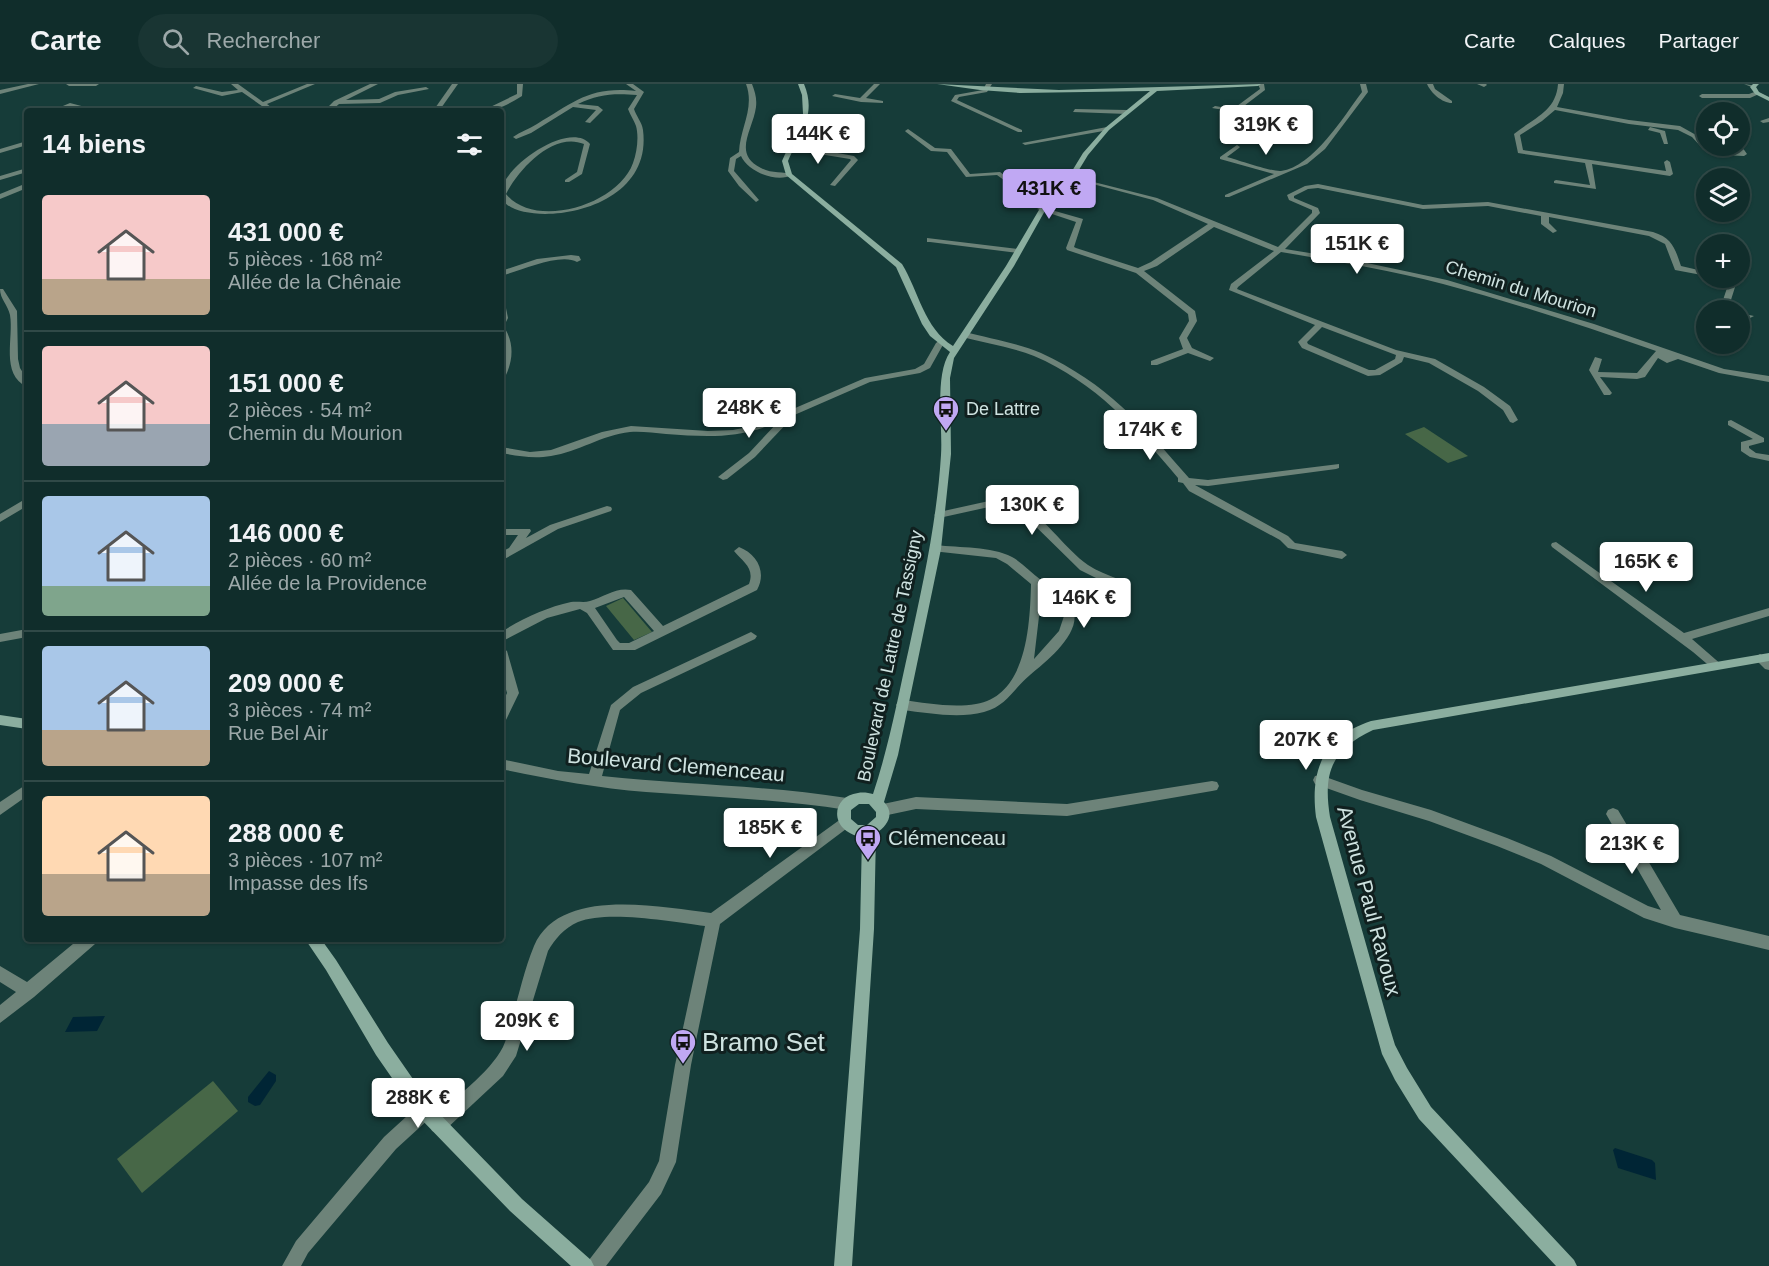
<!DOCTYPE html>
<html lang="fr">
<meta charset="utf-8">
<style>
:root{--surface:#102d2b;--page:#193533;--text:#f1f3f6;--muted:#9ca8a9;--line:#304947;--accent:#c0a8f3}
body{margin:0;font-family:Helvetica,sans-serif;background:var(--page);color:var(--text);height:100vh;display:flex;flex-direction:column;font-size:22px;white-space:nowrap}
*{box-sizing:border-box;margin:0}
p{font-size:20px;color:var(--muted)}
.icon{flex:none;width:33px;height:33px;fill:none;stroke:currentColor;stroke-width:2;stroke-linecap:round;stroke-linejoin:round}
.map{position:relative;flex:1;overflow:hidden}
.drawer{position:absolute;left:24px;top:24px;width:480px;height:834px;display:flex;flex-direction:column;background:var(--surface);border-radius:6px;box-shadow:0 2px 4px #0004,0 0 0 2px var(--line)}
.drawer>*{flex:none}
.buttons{position:absolute;left:1696px;top:18px;display:grid;gap:12px}
.buttons a{display:grid;place-items:center;width:54px;height:54px;border-radius:50%;background:var(--surface);box-shadow:0 2px 4px #0004,0 0 0 2px var(--line);font-size:30px}
.price{position:absolute;translate:-50% -51px;padding:0 14px;border-radius:6px;background:#fff;color:#222;font-size:20px;line-height:39px;filter:drop-shadow(0 2px 3px #0008)}
.price::after{content:'';position:absolute;left:50%;top:36px;width:18px;height:14px;margin-left:-9px;background:inherit;clip-path:polygon(0 0,100% 0,50% 100%)}
.price.selected{background:var(--accent);color:#111}
ul{padding:0;list-style:none}
li{display:flex;align-items:center;gap:18px;height:150px;padding:0 18px}
li+li{border-top:2px solid var(--line)}
li span{display:grid;place-items:center;flex:none;width:168px;height:120px;border-radius:6px;color:#555}
li>.icon{margin-inline-start:auto}
span .icon{width:72px;height:72px;fill:#fffc;stroke-width:1}
li b{font-size:26px}
h2{display:flex;justify-content:space-between;align-items:center;height:72px;padding:0 18px;font-size:26px}
header{display:flex;align-items:center;gap:36px;box-sizing:border-box;height:84px;padding:0 30px;background:var(--surface);border-bottom:2px solid var(--line)}
header strong{font-size:28px}
nav{display:flex;gap:33px;margin-inline-start:auto;font-size:21px}
.search{width:420px;height:54px;background:var(--page);display:flex;align-items:center;gap:15px;box-sizing:border-box;padding:0 21px;border-radius:33px;color:var(--muted);font-size:22px}
.map>svg:first-child{display:block}
.green{fill:#476747}
.water{fill:#002535}
.lines{fill:none;stroke-linecap:round;stroke-linejoin:round}
.street{fill:#6d8379;fill-rule:evenodd}
.secondary{fill:#8bae9f;fill-rule:evenodd}
.labels{text-anchor:middle;stroke-width:6;stroke-linejoin:round;paint-order:stroke}
.far-street-label{font-size:18px;fill:#cfe3e1;stroke:#10201f}
.far-poi-label{font-size:18px;fill:#cfe3e1;stroke:#10201f;text-anchor:start}
.street-label{font-size:21px;fill:#cfe3e1;stroke:#10201f}
.poi-label{font-size:21px;fill:#cfe3e1;stroke:#10201f;text-anchor:start}
.near-poi-label{font-size:26px;fill:#cfe3e1;stroke:#10201f;text-anchor:start}
</style>
<header>
<strong>Carte</strong>
<div class="search"><svg class="icon" aria-label="search" viewBox="0 0 24 24"><circle cx="10" cy="10" r="6"/><path d="M15 15l6 6"/></svg>Rechercher</div>
<nav><a>Carte</a><a>Calques</a><a>Partager</a></nav>
</header>
<div class="map">
<svg width="1769" height="1182" viewBox="0 0 1769 1182">
<rect width="100%" height="100%" fill="#163c39"/>
<!-- green -->
<g class="green">
<path d="M1424 343 1468 372 1448 379 1405 350Z"/>
<path d="M623 514 652 548 634 556 606 522Z"/>
<path d="M213 997 238 1027 142 1109 117 1075Z"/>
</g>
<!-- water -->
<g class="water">
<path d="M105 932 97 947 65 948 73 933Z"/>
<path d="M269 987 276 991V997L260 1021 255 1022 248 1018V1013Z"/>
<path d="M1615 1064 1652 1076 1655 1079 1656 1096 1618 1084 1613 1066Z"/>
</g>
<g class="lines">
<!-- street -->
<g class="street">
<path d="M28 0H39L0 10V6Z"/>
<path d="M66 0H99L96 2H69Z"/>
<path d="M231 0H238L263 18 307 0H315L267 20 276 27H269L242 8 222 12 193 4 196 2 222 8 238 6Z"/>
<path d="M370 0H378L346 16 379 15 395 8 426 3 429 5 398 11 380 19 339 20 331 27H324L334 17Z"/>
<path d="M452 0H458L439 27H433Z"/>
<path d="M517 0H523L522 12C509 20 497 27 482 27L517 10Z"/>
<path d="M626 0H633L644 8 634 25C636 32 642 38 643 46 655 140 497 146 501 108 503 83 569 36 590 60L582 90 569 98H565V96L577 88 584 60C553 47 518 86 506 110 535 146 618 121 633 79 637 68 639 53 636 42 634 36 630 31 628 25L637 11C614 9 598 10 578 20L598 22 603 26 590 39 585 38 596 26 573 23 531 49 516 55 513 53C520 48 529 45 537 40 574 18 590 2 636 7Z"/>
<path d="M746 0H752C755 8 757 14 756 23 753 46 732 70 761 84 771 90 784 87 792 91 777 99 748 88 741 72L736 75 734 87 759 116 756 118 739 102 728 87 730 74 739 68C740 44 755 24 746 0Z"/>
<path d="M874 0H880L866 14 883 17V19L861 18 832 12 835 10 860 14Z"/>
<path d="M986 0H992L987 8 959 13 957 16 1022 46V48H1018L951 17 955 11 983 6Z"/>
<path d="M1258 0H1264L1265 6 1236 28 1212 24 1215 22 1233 25 1260 5Z"/>
<path d="M1360 0H1366L1368 8 1325 65 1307 80 1229 113H1225V111L1274 90 1220 75V73L1237 61 1240 63 1239 64 1227 73C1238 76 1272 88 1281 87 1313 83 1344 32 1362 8Z"/>
<path d="M1427 0H1433L1435 5 1452 17V19C1442 19 1431 9 1427 0Z"/>
<path d="M1477 0H1486L1487 1 1484 3Z"/>
<path d="M1558 0H1564L1563 9 1557 23 1629 36 1680 42 1696 51 1707 63 1722 67 1739 68 1736 62 1740 60 1747 70 1744 72 1722 71 1703 65 1692 53 1678 46 1629 40 1555 26 1542 37 1520 51 1523 66 1666 87 1664 78 1667 76 1670 78 1673 90 1670 92 1592 80 1596 105 1554 99V97L1556 96 1590 101 1585 79 1518 69 1514 50C1533 34 1556 28 1558 0Z"/>
<path d="M1744 0 1757 2 1754 4Z"/>
<path d="M1757 7 1759 10 1750 14H1702L1699 12 1702 10H1749Z"/>
<path d="M70 19 89 24 83 27H74L79 24C69 23 61 27 51 27Z"/>
<path d="M1075 25 1127 26 1130 28 1127 30 1073 28Z"/>
<path d="M1769 34V38L1763 39 1760 37Z"/>
<path d="M1107 43 1109 46 1025 61 1022 59Z"/>
<path d="M1650 43 1665 47 1668 60H1664L1660 49 1648 46Z"/>
<path d="M908 45 935 64 951 65 970 90 1000 88 1039 117 1048 120 1044 122 1035 119 997 91 966 93 947 68 931 67 906 48 905 47Z"/>
<path d="M842 50 845 52 832 68 854 72 858 76 835 102 830 101 851 76 850 75 788 65 791 63 826 68Z"/>
<path d="M27 57V61L0 69V65Z"/>
<path d="M27 84V88L0 96V92Z"/>
<path d="M1070 92 1157 114 1278 163 1312 129V126L1289 116 1287 111 1305 102 1318 100 1423 121 1488 118 1653 148C1672 154 1675 164 1681 182L1707 188V192L1675 186 1665 160 1649 152 1549 133V139L1557 147 1553 149 1541 140V132L1488 122 1423 125 1318 104 1308 105 1294 112V114L1318 124 1320 129 1285 165 1353 176 1447 196 1594 240 1724 285 1769 292V298L1719 289 1678 275 1667 279 1658 274 1645 293 1637 295 1600 293 1612 309 1610 311H1604L1589 286 1595 273 1602 275 1598 288 1637 289 1656 267C1586 243 1515 219 1443 200 1389 186 1335 177 1281 168L1238 203 1237 205 1396 266 1435 275 1484 303 1510 322 1518 336 1513 339 1510 338 1503 326 1478 307 1429 279 1404 273 1402 278 1380 291 1368 292 1302 264 1298 258 1315 241 1229 206 1231 200 1274 167 1214 143 1157 182 1144 187 1195 227 1197 237 1187 254 1192 264 1214 274 1210 277 1188 269 1157 281H1151V277L1183 265 1179 254 1189 237 1188 230 1136 189 1067 166 1066 164 1076 138 1037 125 1041 123 1083 135 1074 163 1076 164 1138 184 1151 178 1208 140 1153 116 1070 94ZM1322 243 1396 271 1395 275 1375 286H1369L1308 260 1307 258Z"/>
<path d="M27 99V104L0 115V110Z"/>
<path d="M927 154 1018 165 1022 167 1018 169 930 158H927Z"/>
<path d="M571 171 579 172 581 176 577 178C561 168 519 187 501 192V187L537 175Z"/>
<path d="M1715 194H1724L1736 200 1730 219 1734 226H1726L1722 219 1728 201Z"/>
<path d="M0 205H3L17 227 18 275 20 284 27 295V303C0 290 14 254 10 231 8 221 0 215 0 205Z"/>
<path d="M501 217 505 219 508 234 504 242H501Z"/>
<path d="M1740 229 1754 232 1750 234 1740 233Z"/>
<path d="M501 242 504 243C515 260 513 278 504 295L501 296 503 269Z"/>
<path d="M965 248C988 254 1021 260 1041 269 1106 299 1143 341 1189 394L1208 396 1339 380V384L1336 385 1208 402 1195 401 1288 452 1295 459 1342 467 1347 471 1342 475 1288 464 1280 456 1189 407 1183 399 1178 398V394C1137 345 1095 298 1034 272 1012 263 985 259 962 253V249Z"/>
<path d="M940 256 944 259 930 284 920 289 870 298 792 332 791 335 755 373 727 395 723 396 718 393 749 369 778 338C739 355 708 353 666 350 654 349 641 347 630 348 602 351 578 368 551 372 533 375 518 372 501 369V363L530 368 551 366 602 348 631 342 708 347 733 346 753 342 865 294 915 285 924 280 936 259Z"/>
<path d="M1731 336 1764 354V358L1749 362V364L1756 369 1769 371V377L1750 373 1741 367V358L1753 355 1728 341V337Z"/>
<path d="M27 414V422L0 438V430Z"/>
<path d="M998 415C1039 419 1057 459 1088 481 1097 487 1108 491 1118 495L1120 498 1118 501H1110L1080 486 1026 433 1006 422 998 421 939 434 934 431 939 428Z"/>
<path d="M607 422 611 423 612 425 611 427 558 445 501 477V468L509 464 518 451H501V445H530L531 447 526 454 550 441Z"/>
<path d="M1556 458 1684 549 1769 524V532L1692 555 1723 582 1721 585H1713L1693 568 1552 463 1551 461 1552 459Z"/>
<path d="M936 461C960 464 991 462 1012 473 1023 479 1031 489 1041 496 1050 503 1060 507 1067 515 1092 542 1049 575 1030 591 1013 605 1007 622 984 628 958 635 929 629 902 626L898 624 896 621 898 618 902 616C926 619 952 624 976 620 1027 612 1030 540 1031 500L1007 480 996 474 932 467 931 465 932 463ZM1042 507 1060 521 1064 532 1059 547 1034 575Z"/>
<path d="M739 463C757 470 767 488 757 506L635 566H613L587 529 580 525 547 534 501 558V548C522 535 547 523 571 518 578 517 584 519 590 517 604 513 616 503 631 506L663 542 749 500C755 484 743 478 734 467ZM624 513 654 547 629 559H620L617 556 595 524Z"/>
<path d="M27 545V553L0 558V550Z"/>
<path d="M751 548 757 552 755 555 641 609 620 626 602 692C683 701 766 701 847 714L852 716 854 720 852 724 847 726C780 715 713 713 646 708 597 704 549 695 501 685V675L558 687 589 690 611 621 633 603Z"/>
<path d="M501 563 507 567 519 609 505 638 501 640V622L507 609 501 588Z"/>
<path d="M1760 570 1769 575V586L1765 585 1754 574Z"/>
<path d="M1320 691 1362 706 1431 726 1507 754 1551 772 1648 822 1661 826 1606 730 1608 726 1613 724 1618 726 1680 831 1769 852V866L1675 844 1644 834 1541 780 1497 762 1429 737 1360 716 1315 700 1313 696 1315 692Z"/>
<path d="M1212 697 1217 698 1219 702 1217 706 1212 707 1067 732 916 725 883 732 878 730 876 726 878 722 883 720 916 713 1067 720Z"/>
<path d="M27 700V712L0 731V718Z"/>
<path d="M845 732 850 734 852 738 850 742 720 840 691 981 676 1078 661 1110 606 1182H586L589 1176 649 1098 659 1077 675 981 705 842C672 838 608 826 578 838 564 844 555 855 548 867L516 972 503 992 444 1047 438 1049 432 1047 430 1041 432 1035C454 1014 489 990 503 963 507 955 508 945 511 937 519 912 524 886 534 862 560 802 659 823 711 829Z"/>
<path d="M79 855H97L95 860 34 913 0 939V921L16 908 0 898V882L27 898Z"/>
<path d="M425 1019 431 1021 433 1027 431 1033 396 1065 308 1169 301 1182H282L296 1157 384 1053 419 1021Z"/>
</g>
<!-- secondary -->
<g class="secondary">
<path d="M798 0H804C817 31 800 49 788 77L792 90 902 180C919 208 924 244 953 262L1006 182 1046 114 1069 92 1083 69 1105 44 1150 7 1020 9 980 6 937 0 1059 6 1261 0 1258 2 1157 7 1109 46 1088 71 1074 94 1051 116 1014 182 954 274 950 294 951 370 941 465 898 671 884 718C895 729 888 742 876 749L874 845 852 1182H834L860 845 862 753C828 747 831 712 858 709 863 708 869 709 873 710 889 662 898 613 909 564 923 500 937 436 941 371 943 341 934 292 950 268L930 252 922 240 896 183 786 91 782 77 803 30 802 11ZM859 720H869L876 728V733L867 741H858L851 735V726Z"/>
<path d="M1753 0H1759L1756 3 1759 8 1769 13V17L1755 10 1750 3Z"/>
<path d="M1769 569V577L1373 646C1331 666 1323 689 1330 733L1388 938 1395 961 1407 984 1431 1023 1574 1176 1577 1182H1556L1419 1035 1395 996 1382 970 1316 733C1310 686 1323 653 1371 637Z"/>
<path d="M0 631 27 635V645L0 641Z"/>
<path d="M305 855H321L336 876 388 959 431 1021 522 1115 591 1176 594 1182H571L510 1127 419 1033 376 971 326 886Z"/>
</g>
</g>
<!-- icons -->
<defs>
<g id="bus-pin" transform="scale(1.35)"><path d="M0 17L-7.5 6A9.5 9.5 0 1 1 7.5 6Z" fill="#c0a8f3" stroke="#10201f"/><path d="M-5-6H5V4H4V6H2V4H-2V6H-4V4H-5ZM-3.5-4V0h7V-4ZM-3.5 1.2v1.5H-2V1.2ZM2 1.2v1.5H3.5V1.2Z" fill="#111"/></g>
</defs>
<g fill-rule="evenodd">
<use href="#bus-pin" x="946" y="325"/>
<use href="#bus-pin" x="868" y="754"/>
<use href="#bus-pin" x="683" y="958"/>
</g>
<g class="labels">
<!-- far-street labels -->
<g class="far-street-label">
<text transform="translate(1521 205) rotate(17)" y="6">Chemin du Mourion</text>
<text transform="translate(890 572) rotate(-78)" y="6">Boulevard de Lattre de Tassigny</text>
</g>
<!-- far-poi labels -->
<g class="far-poi-label">
<text x="966" y="331">De Lattre</text>
</g>
<!-- street labels -->
<g class="street-label">
<text transform="translate(676 681) rotate(5)" y="7">Boulevard Clemenceau</text>
<text transform="translate(1369 817) rotate(75)" y="7">Avenue Paul Ravoux</text>
</g>
<!-- poi labels -->
<g class="poi-label">
<text x="888" y="761">Clémenceau</text>
</g>
<!-- near-poi labels -->
<g class="near-poi-label">
<text x="702" y="967">Bramo Set</text>
</g>
</g>
</svg>
<div class="buttons">
<a><svg class="icon" aria-label="locate" viewBox="0 0 24 24"><circle cx="12" cy="12" r="6"/><path d="M12 2v4M12 18v4M2 12h4M18 12h4"/></svg></a>
<a><svg class="icon" aria-label="layers" viewBox="0 0 24 24"><path d="M12 4l9 5-9 5-9-5zM3 14l9 5 9-5"/></svg></a>
<a>+</a>
<a>−</a>
</div>
<b class="price" style="left:1266px;top:72px">319K €</b>
<b class="price" style="left:818px;top:81px">144K €</b>
<b class="price selected" style="left:1049px;top:136px">431K €</b>
<b class="price" style="left:1357px;top:191px">151K €</b>
<b class="price" style="left:749px;top:355px">248K €</b>
<b class="price" style="left:1150px;top:377px">174K €</b>
<b class="price" style="left:1032px;top:452px">130K €</b>
<b class="price" style="left:1646px;top:509px">165K €</b>
<b class="price" style="left:1084px;top:545px">146K €</b>
<b class="price" style="left:1306px;top:687px">207K €</b>
<b class="price" style="left:770px;top:775px">185K €</b>
<b class="price" style="left:1632px;top:791px">213K €</b>
<b class="price" style="left:527px;top:968px">209K €</b>
<b class="price" style="left:418px;top:1045px">288K €</b>
<section class="drawer">
<h2>14 biens<svg class="icon" aria-label="filters" viewBox="0 0 24 24"><path d="M4 7h16M4 17h16"/><circle cx="9" cy="7" r="2"/><circle cx="15" cy="17" r="2"/></svg></h2>
<ul>
<li><span style="background:linear-gradient(#f6c9c9 70%,#b9a48a 0)"><svg class="icon" aria-label="home" viewBox="0 0 24 24"><path d="M3 11l9-7 9 7M6 9v11h12V9"/></svg></span><div><b>431 000 €</b><p>5 pièces · 168 m²</p><p>Allée de la Chênaie</p></div></li>
<li><span style="background:linear-gradient(#f6c9c9 65%,#9aa5b1 0)"><svg class="icon" aria-label="home" viewBox="0 0 24 24"><path d="M3 11l9-7 9 7M6 9v11h12V9"/></svg></span><div><b>151 000 €</b><p>2 pièces · 54 m²</p><p>Chemin du Mourion</p></div></li>
<li><span style="background:linear-gradient(#a9c7e8 75%,#7fa58c 0)"><svg class="icon" aria-label="home" viewBox="0 0 24 24"><path d="M3 11l9-7 9 7M6 9v11h12V9"/></svg></span><div><b>146 000 €</b><p>2 pièces · 60 m²</p><p>Allée de la Providence</p></div></li>
<li><span style="background:linear-gradient(#a9c7e8 70%,#b9a48a 0)"><svg class="icon" aria-label="home" viewBox="0 0 24 24"><path d="M3 11l9-7 9 7M6 9v11h12V9"/></svg></span><div><b>209 000 €</b><p>3 pièces · 74 m²</p><p>Rue Bel Air</p></div></li>
<li><span style="background:linear-gradient(#ffd9b3 65%,#b9a48a 0)"><svg class="icon" aria-label="home" viewBox="0 0 24 24"><path d="M3 11l9-7 9 7M6 9v11h12V9"/></svg></span><div><b>288 000 €</b><p>3 pièces · 107 m²</p><p>Impasse des Ifs</p></div></li>
</ul>
</section>
</div>
